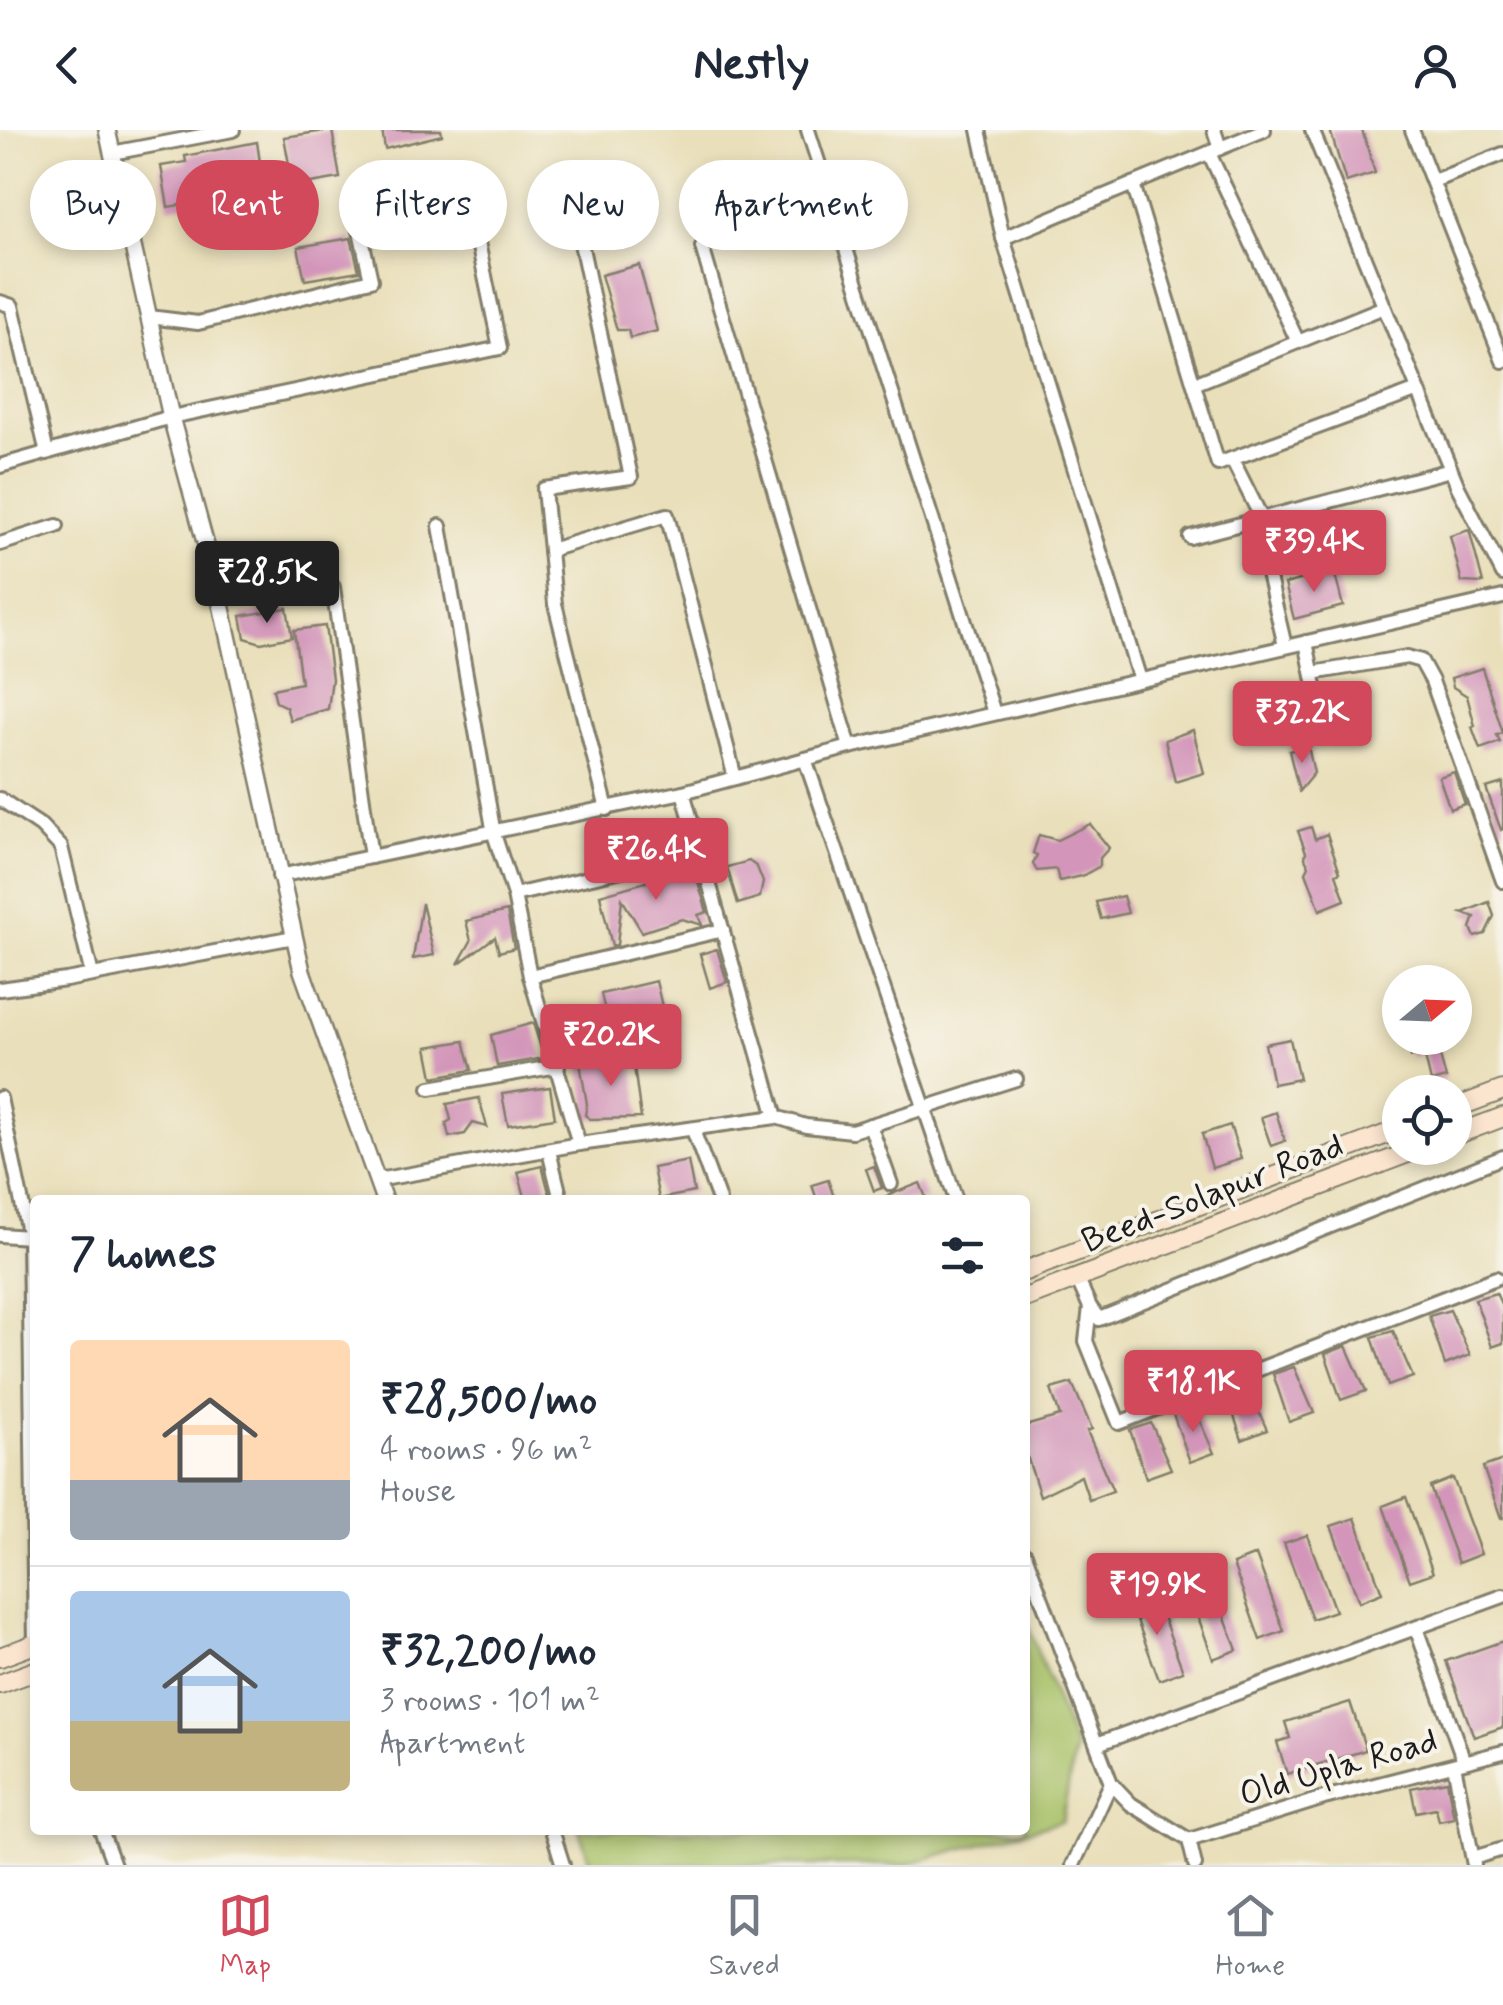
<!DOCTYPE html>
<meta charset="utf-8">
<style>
:root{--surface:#fff;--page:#f6f6f7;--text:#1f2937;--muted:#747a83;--line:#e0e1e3;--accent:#d1495b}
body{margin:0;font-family:Mynerve,sans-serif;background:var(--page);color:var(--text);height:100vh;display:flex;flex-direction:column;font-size:38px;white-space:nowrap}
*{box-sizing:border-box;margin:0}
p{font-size:32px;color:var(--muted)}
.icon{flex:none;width:55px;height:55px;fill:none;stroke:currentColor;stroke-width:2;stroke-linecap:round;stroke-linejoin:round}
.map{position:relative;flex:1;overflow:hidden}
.side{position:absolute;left:30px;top:1065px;width:1000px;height:640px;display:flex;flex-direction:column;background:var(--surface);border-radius:10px;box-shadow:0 5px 15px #0003}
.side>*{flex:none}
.hud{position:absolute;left:30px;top:30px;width:1000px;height:90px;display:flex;gap:20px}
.needle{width:65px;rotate:71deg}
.fabs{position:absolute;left:1382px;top:835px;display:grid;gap:20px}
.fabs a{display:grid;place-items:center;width:90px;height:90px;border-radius:50%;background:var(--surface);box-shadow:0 5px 15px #0003;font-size:50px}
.price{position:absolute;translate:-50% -85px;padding:0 22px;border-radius:10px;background:var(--accent);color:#fff;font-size:32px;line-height:65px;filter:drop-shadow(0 2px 5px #0008)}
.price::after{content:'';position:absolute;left:50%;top:60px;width:30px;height:22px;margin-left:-15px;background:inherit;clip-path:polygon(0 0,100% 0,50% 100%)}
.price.on{background:#222;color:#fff}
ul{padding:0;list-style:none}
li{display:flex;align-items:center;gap:30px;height:250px;padding:0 40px}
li+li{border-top:2px solid var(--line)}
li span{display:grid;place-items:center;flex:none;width:280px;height:200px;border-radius:10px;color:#555}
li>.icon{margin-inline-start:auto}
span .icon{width:120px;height:120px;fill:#fffc;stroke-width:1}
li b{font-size:42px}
h2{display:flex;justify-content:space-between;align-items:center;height:120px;padding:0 40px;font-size:42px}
.chip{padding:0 35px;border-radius:45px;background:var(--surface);box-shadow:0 5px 15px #0003;font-size:35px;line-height:90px}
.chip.on{background:var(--accent);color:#fff}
header{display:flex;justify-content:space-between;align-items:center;height:130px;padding:0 40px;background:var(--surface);font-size:45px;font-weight:700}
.tab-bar{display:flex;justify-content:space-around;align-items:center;height:140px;border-top:2px solid var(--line);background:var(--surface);font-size:28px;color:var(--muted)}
.tab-bar a{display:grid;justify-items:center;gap:5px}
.tab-bar .on{color:var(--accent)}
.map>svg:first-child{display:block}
.green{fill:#a8c167;stroke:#626e42;stroke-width:2.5}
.building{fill:#d396ba}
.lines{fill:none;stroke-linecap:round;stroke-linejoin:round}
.minor-casing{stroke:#827e6b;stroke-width:18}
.tertiary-casing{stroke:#827e6b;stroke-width:20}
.secondary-casing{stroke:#827e6b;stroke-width:22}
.minor{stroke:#fff;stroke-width:12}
.tertiary{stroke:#fff;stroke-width:15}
.secondary{stroke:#fbe5cf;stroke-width:18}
.labels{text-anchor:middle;stroke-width:8;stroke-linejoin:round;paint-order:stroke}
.street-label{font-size:35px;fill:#1c1c1c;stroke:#f7f3e8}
</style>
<header><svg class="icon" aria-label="back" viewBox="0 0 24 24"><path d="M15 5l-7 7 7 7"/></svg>Nestly<svg class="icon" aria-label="person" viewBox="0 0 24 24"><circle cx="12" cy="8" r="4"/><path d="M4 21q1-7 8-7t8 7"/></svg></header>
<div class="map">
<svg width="1503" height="1735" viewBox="0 0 1503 1735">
<rect width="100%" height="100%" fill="#f7f3e8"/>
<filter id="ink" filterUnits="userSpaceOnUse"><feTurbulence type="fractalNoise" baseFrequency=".01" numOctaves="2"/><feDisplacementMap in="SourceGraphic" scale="20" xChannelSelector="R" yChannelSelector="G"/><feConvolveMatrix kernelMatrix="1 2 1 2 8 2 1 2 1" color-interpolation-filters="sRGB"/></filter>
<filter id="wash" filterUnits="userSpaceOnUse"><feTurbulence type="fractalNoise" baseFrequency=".0048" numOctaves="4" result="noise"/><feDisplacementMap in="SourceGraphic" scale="40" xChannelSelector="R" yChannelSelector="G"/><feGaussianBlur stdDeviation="2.25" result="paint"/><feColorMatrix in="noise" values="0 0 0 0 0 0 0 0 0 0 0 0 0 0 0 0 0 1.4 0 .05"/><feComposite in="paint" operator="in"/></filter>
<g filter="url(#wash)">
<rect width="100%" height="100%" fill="#e9dfba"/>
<!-- green -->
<path class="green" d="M1025 1489 1075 1618 1062 1691 903 1735H591L579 1700H1025Z"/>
<g id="blocks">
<!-- building -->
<g class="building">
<path d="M332 0 340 48 293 56 284 7Z"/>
<path d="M382 0H441L442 5 385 19Z"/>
<path d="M1330 0H1362L1375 43 1346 52Z"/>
<path d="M257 12 264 60 242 64 241 57 215 61 190 66 191 73 168 77 161 36 186 32 185 26Z"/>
<path d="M351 108 359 141 305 150 298 117Z"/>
<path d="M639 135 657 201 630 208 628 200H617L601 145Z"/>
<path d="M1469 400 1470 403 1483 453 1462 452 1450 406Z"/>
<path d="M1334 441 1343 476 1294 489 1285 454Z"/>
<path d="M287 478 292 507 261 513 245 508 241 486Z"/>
<path d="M325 496 332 549 328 579 290 590 286 577 276 572 273 559 301 553 294 500Z"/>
<path d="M1482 538 1503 603 1497 605 1500 612 1480 619 1472 597 1475 596 1467 566 1453 557 1451 548Z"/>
<path d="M1193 600 1204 643 1175 652 1165 610Z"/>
<path d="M1308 616 1314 643 1299 661 1289 621Z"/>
<path d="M1454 642 1465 674 1450 679 1439 647Z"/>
<path d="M1503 653V699L1501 700 1486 658Z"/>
<path d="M1090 694 1109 718 1100 728V736L1082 746 1059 751 1056 739 1037 741 1033 734 1037 725 1033 723 1039 705 1057 710Z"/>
<path d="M1311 697 1315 709 1327 704 1340 742 1336 744 1345 770 1320 780 1306 742 1309 736 1305 728 1306 722 1298 701Z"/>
<path d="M749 731 757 737 763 752 760 767 738 774 727 737Z"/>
<path d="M694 738 707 782 698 785 702 795 682 789 642 802 622 769 617 815 612 816 600 765Z"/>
<path d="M1123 766 1128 783 1101 789 1096 772Z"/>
<path d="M1489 772 1494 786 1485 804 1475 807 1471 798 1475 787 1462 783Z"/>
<path d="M422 773 434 825 413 829Z"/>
<path d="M507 781 514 818 499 822 495 807 458 834 471 811 466 791Z"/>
<path d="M717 819 727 852 710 858 700 824Z"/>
<path d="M656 851 664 885 609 898 601 864Z"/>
<path d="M533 893 544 928 497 936 491 905Z"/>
<path d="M1406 908H1435L1446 948 1431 952 1424 923 1411 927Z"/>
<path d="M1290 909 1299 949 1273 954 1265 914Z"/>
<path d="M464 911 472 940 433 947 427 917Z"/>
<path d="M630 927 634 936 641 988 590 989 585 985 587 974 580 933Z"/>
<path d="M550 957 555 988 508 995 502 964Z"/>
<path d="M479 968 487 997 473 993 465 1004 449 1007 446 993 451 990 447 974Z"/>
<path d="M1276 982 1285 1011 1271 1016 1261 987Z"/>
<path d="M1230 995 1241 1029 1212 1038 1202 1004Z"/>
<path d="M688 1031 694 1062 659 1069 653 1038Z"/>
<path d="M542 1036 551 1070H526L518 1042Z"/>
<path d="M874 1036 882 1058 874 1061 866 1039Z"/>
<path d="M828 1050 835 1070H817L812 1055Z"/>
<path d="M920 1053 927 1070H879V1069Z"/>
<path d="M1496 1163 1503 1178V1213L1492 1217 1475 1169Z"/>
<path d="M1450 1180 1470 1225 1445 1235 1429 1186Z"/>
<path d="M1393 1201 1413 1247 1388 1256 1372 1207Z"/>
<path d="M1346 1216 1366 1261 1341 1270 1325 1224Z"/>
<path d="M1294 1237 1314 1283 1289 1292 1273 1244Z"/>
<path d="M1072 1253 1092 1299 1087 1301 1113 1361 1089 1370 1081 1346 1040 1366 1025 1320V1296L1060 1286 1051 1259Z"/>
<path d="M1247 1255 1267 1300 1242 1310 1226 1262Z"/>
<path d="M1194 1278 1214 1323 1190 1332 1173 1284Z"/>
<path d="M1151 1293 1171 1339 1146 1348 1130 1300Z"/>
<path d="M1503 1330V1388H1501L1483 1337Z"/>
<path d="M1453 1348 1481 1424 1458 1433 1430 1357Z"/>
<path d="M1406 1367 1433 1443 1410 1451 1383 1376Z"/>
<path d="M1355 1388 1382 1463 1359 1472 1331 1396Z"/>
<path d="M1307 1405 1335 1481 1312 1489 1284 1413Z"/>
<path d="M1256 1425 1284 1501 1260 1510 1233 1434Z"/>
<path d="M1209 1444 1237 1520 1213 1529 1186 1453Z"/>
<path d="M1155 1465 1183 1541 1159 1550 1131 1474Z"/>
<path d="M1503 1511V1597L1474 1607 1446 1531Z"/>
<path d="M1350 1572 1366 1620 1287 1644 1277 1612 1290 1608 1285 1592Z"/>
<path d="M1447 1651 1454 1688 1439 1691 1436 1678 1416 1682 1411 1658Z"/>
</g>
</g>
</g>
<g filter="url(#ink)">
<use href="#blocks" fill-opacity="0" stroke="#827e6b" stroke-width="2.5"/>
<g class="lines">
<!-- minor casing -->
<g class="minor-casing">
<g id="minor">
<path d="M808 0 994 583"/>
<path d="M979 0 1003 108 1140 550"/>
<path d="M1214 0 1220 18"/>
<path d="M1264 0 1133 54 1218 334 1418 260"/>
<path d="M1312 0 1458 357 1503 444"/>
<path d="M1412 0 1503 231"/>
<path d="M112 23 233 0"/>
<path d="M1209 23 1298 212"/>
<path d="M1433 51 1503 24"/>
<path d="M1003 108 1133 54"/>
<path d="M702 117 850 617"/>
<path d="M0 172 12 176 47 323"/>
<path d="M1194 254 1384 177"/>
<path d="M1232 329 1262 389V418L1285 516"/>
<path d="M0 336 171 287 500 218 471 79 359 96 371 150 198 193 149 187"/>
<path d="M440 396 494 704 514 765 530 846 579 1014"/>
<path d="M1190 407 1451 340"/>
<path d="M0 414 57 396"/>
<path d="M550 420 544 359 631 347 576 90"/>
<path d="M217 456 318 444 333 457 371 727"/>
<path d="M1306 512 1324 600"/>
<path d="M1313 543 1407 527 1421 531 1432 551 1503 751"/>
<path d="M805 629 956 1070"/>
<path d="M683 662 776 987"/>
<path d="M0 669 41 696 61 717 92 845"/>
<path d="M607 679 555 474 550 420 667 385 735 648"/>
<path d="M279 746 683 662 850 617 1503 467"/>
<path d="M514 765 700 722"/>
<path d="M530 846 723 800"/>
<path d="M0 859 66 850 294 807"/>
<path d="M430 958 558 936"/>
<path d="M0 968 29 1107 35 1514"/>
<path d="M870 995 891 1054"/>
<path d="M693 1000 719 1070"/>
<path d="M549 1021 561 1070"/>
<path d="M377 1050 579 1014 776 987 806 996 852 1001 1016 949"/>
<path d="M0 1105 29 1107"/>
<path d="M1077 1148 1090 1177 1099 1189 1503 1027"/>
<path d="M1090 1177 1086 1211 1119 1293 1496 1148"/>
<path d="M1025 1424 1111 1653 1131 1674 1189 1710 1195 1735"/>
<path d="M1416 1498 1464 1631"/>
<path d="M1097 1614 1503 1466"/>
<path d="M1454 1635 1474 1735"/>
<path d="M101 1700 114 1735"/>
<path d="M552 1700 563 1735"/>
<path d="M1189 1710 1324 1668 1503 1622"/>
<path d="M1473 1728 1503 1719"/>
<path d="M1073 1735 1111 1653"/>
</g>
</g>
<!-- tertiary casing -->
<g class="tertiary-casing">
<path id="tertiary" d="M107 0 171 287 217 456 302 841 384 1070"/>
</g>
<!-- secondary casing -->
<g class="secondary-casing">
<g id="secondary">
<path d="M1455 978 1503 960"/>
<path d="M1455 1005 1503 987"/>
<path d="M1025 1141 1400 999"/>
<path d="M1025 1168 1421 1018"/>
<path d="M0 1527 35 1514"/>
<path d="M0 1554 35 1541"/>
</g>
</g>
<!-- minor -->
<use href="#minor" class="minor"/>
<!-- tertiary -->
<use href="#tertiary" class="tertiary"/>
<!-- secondary -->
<use href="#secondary" class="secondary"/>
</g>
</g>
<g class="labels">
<!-- street labels -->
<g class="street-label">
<text transform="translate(1212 1062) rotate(-21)" y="12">Beed-Solapur Road</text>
<text transform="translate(1338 1636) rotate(-16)" y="12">Old Upla Road</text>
</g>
</g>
</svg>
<div class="fabs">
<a><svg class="needle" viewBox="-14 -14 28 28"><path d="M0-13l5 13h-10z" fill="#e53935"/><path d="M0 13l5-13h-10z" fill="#747a83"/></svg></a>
<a><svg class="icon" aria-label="locate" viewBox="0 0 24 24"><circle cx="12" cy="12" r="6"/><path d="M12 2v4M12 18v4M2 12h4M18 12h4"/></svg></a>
</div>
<b class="price" style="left:1314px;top:465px">₹39.4K</b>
<b class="price on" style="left:267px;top:496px">₹28.5K</b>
<b class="price" style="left:1302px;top:636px">₹32.2K</b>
<b class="price" style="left:656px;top:773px">₹26.4K</b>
<b class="price" style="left:611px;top:959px">₹20.2K</b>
<b class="price" style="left:1193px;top:1305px">₹18.1K</b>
<b class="price" style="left:1157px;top:1508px">₹19.9K</b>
<div class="hud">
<a class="chip">Buy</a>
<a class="chip on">Rent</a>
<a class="chip">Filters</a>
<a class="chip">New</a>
<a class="chip">Apartment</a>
</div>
<section class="side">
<h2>7 homes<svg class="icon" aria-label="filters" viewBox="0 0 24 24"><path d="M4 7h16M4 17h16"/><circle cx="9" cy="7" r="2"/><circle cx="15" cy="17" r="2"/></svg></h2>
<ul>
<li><span style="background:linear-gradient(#ffd9b3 70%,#9aa5b1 0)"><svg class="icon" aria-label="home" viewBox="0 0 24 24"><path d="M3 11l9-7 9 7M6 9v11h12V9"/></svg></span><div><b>₹28,500/mo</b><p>4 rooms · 96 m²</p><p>House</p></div></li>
<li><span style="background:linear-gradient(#a9c7e8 65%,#c2b280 0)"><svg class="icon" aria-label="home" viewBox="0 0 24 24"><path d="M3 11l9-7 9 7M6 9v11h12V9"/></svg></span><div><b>₹32,200/mo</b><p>3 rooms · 101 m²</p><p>Apartment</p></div></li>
</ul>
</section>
</div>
<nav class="tab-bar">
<a class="on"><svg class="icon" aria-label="map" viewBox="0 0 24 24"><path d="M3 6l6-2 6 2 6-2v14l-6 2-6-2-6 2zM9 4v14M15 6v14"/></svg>Map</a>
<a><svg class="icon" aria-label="saved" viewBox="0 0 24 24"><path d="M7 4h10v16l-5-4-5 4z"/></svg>Saved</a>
<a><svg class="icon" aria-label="home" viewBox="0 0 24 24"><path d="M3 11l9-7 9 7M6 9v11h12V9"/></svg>Home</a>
</nav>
